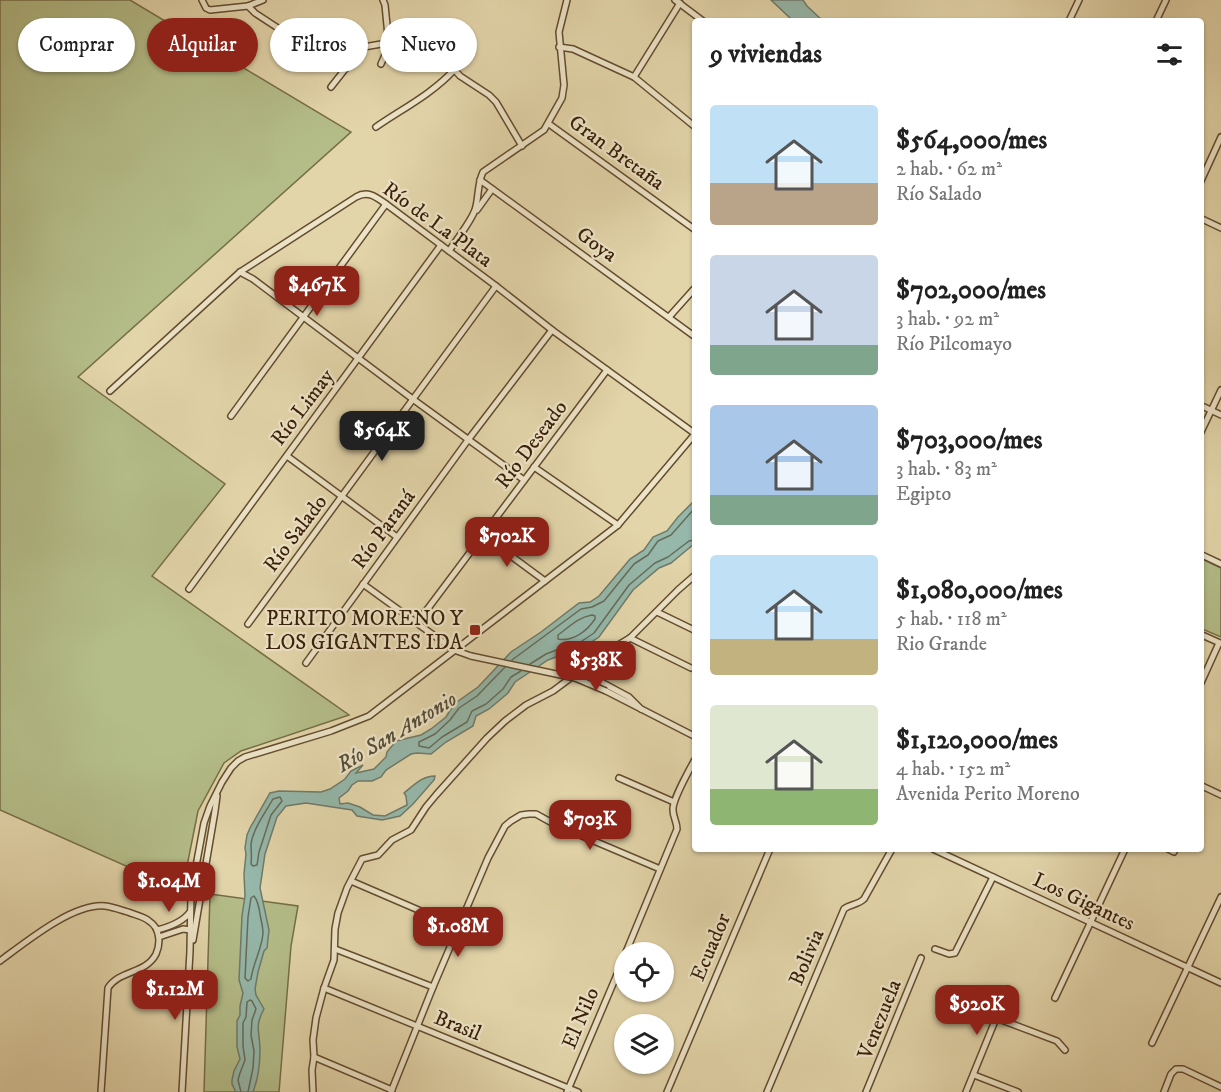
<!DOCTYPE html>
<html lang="es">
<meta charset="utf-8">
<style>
:root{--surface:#fff;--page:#f2f2f2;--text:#222;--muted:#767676;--accent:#8f2418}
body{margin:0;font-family:"IM FELL DW Pica",serif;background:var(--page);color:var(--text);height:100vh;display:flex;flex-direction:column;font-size:22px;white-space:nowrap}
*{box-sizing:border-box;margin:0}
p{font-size:20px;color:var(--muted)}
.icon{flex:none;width:33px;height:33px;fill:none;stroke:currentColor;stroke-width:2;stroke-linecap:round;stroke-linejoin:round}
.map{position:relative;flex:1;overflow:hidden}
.side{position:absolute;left:692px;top:18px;width:512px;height:834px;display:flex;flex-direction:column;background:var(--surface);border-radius:6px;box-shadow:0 2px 4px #0004}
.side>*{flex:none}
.banner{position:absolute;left:18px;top:18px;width:570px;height:54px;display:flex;gap:12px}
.controls{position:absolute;left:614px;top:942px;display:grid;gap:12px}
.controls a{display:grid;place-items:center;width:60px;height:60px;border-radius:50%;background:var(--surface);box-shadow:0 2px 4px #0004;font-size:30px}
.price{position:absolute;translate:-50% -51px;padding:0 14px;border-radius:12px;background:var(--accent);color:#fff;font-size:20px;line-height:39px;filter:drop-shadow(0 2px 3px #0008)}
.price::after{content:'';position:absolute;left:50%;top:36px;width:18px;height:14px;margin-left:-9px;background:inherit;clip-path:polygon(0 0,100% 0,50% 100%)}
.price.active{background:#222;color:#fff}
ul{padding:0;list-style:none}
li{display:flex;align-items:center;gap:18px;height:150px;padding:0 18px}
li span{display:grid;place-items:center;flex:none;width:168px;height:120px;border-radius:6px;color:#555}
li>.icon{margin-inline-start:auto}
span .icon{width:72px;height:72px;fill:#fffc;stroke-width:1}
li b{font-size:26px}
h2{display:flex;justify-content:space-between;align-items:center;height:72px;padding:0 18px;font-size:26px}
.tag{padding:0 21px;border-radius:27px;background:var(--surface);box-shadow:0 2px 4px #0004;font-size:21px;line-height:54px}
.tag.active{background:var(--accent);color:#fff}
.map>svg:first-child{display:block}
.green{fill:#b4bd88;stroke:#766e47;stroke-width:1.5}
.water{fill:#95b8ab;stroke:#707a69;stroke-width:1.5}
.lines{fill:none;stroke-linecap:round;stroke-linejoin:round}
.shore{stroke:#666b58;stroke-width:1.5}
.minor-casing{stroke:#634c2f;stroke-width:8}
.minor{stroke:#ede4c8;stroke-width:5}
.minor-bridge-casing{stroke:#634c2f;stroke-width:8;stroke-linecap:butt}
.minor-bridge{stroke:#ede4c8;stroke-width:5}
.poi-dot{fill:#8f2418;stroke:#ede4c8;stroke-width:2}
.labels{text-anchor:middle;stroke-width:4.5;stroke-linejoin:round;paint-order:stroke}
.street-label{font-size:21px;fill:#381e06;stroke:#ede4c8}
.poi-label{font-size:21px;fill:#381e06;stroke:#ede4c8;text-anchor:end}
.water-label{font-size:22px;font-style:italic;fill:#544c38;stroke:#ede4c8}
</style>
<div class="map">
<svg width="1221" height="1092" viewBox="0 0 1221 1092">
<rect width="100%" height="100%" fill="#e3d5aa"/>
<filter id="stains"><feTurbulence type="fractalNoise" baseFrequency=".00333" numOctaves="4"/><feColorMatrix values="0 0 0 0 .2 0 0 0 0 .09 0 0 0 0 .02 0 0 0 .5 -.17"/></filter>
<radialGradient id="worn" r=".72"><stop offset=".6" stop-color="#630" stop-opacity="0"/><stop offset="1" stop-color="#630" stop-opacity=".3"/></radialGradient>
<!-- green -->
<g class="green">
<path d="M0 0H130L351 132 78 377 225 484 152 576 349 715 241 751 224 763 198 811 182 891 0 810Z"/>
<path d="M1200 558 1221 568V637L1200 628Z"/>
<path d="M210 894 298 906 291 946 279 1092H204Z"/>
</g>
<!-- water -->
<g class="water">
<path d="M771 0H803L807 6 823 21H791L790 18Z"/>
<path d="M694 501V544L671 563 659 568 633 590 599 637 575 653 564 654 548 660 515 682 508 693 501 699 489 709 476 716 473 726 446 742 431 754 417 753 411 754 386 770 381 777 372 781H358L352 785 348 791 339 798 340 804 348 803 360 807 373 815 385 816 407 805 406 796 404 793C414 785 422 776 435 776L434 780 413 804 400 816 382 820 357 816 352 810 306 803 286 806 277 817 265 854 260 888 269 930 267 948 264 951 258 972 255 989 256 995 264 1009C254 1027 260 1032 260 1050 260 1065 258 1079 253 1092H236L232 1084V1080L234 1071 240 1059 237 1047V1021L240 1015V1006L243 993 239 980 242 916 245 896 244 874 246 854 245 848 247 835 250 828 270 793 279 791 321 792 330 789 345 779 351 771 363 765 356 773 374 769 386 757 387 752 396 741 421 735 431 729 446 717 454 704 478 687 511 652 541 632 579 603 590 602 599 596 630 559 644 550 653 537 667 531 678 517Z"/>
</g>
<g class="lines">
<!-- shore -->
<g class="shore">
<path d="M592 615 595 616V619C587 631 573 642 558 639V635C569 627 579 617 592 615Z"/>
<path d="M512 660 581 609 592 607 604 601 634 564 648 555 658 541 671 535 694 509"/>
<path d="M530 664 546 654 562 648 573 647 594 633 629 585 655 563 668 557 689 541 694 540"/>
<path d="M505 667 477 696 459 708 450 720 435 734 419 742V746L429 748 442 737 467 722 472 711 486 704 503 689 511 677 521 671"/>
<path d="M280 797 282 801 271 815 259 852 257 865 253 866 251 864C252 857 251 851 251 844 253 829 265 813 273 799Z"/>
<path d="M254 896C258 901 259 907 260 914 261 920 263 927 263 933 262 949 253 963 251 979L248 981 245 978 248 917 251 898Z"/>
<path d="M241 1092 238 1080 240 1073 245 1060 243 1046V1023L246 1017 247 1002 250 1000 252 1001 256 1009 252 1020 251 1035 254 1051 253 1068 248 1092"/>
</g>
<!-- minor casing -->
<g class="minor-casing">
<g id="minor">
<path d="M202 0 206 8 210 10 248 6 263 0"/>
<path d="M675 0 703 21"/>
<path d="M248 6 255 13 284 32 323 65"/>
<path d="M1069 21 1079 0"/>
<path d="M1156 21 1166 0"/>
<path d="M408 42 440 53 460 76 489 95 496 102 522 146"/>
<path d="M559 47 573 49 634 77 694 126"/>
<path d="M381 64 389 46 385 5 383 0"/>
<path d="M634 77 680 3"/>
<path d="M331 87 361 49 364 47 381 44 389 40"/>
<path d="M549 124 694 229"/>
<path d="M376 127C402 109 432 94 454 70"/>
<path d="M480 180 694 336"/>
<path d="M1200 183 1221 137"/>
<path d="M477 210 492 189"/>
<path d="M1200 218 1221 228"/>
<path d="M449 251C457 239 470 223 475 210 479 198 477 184 483 172L544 130 562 98 564 85 559 32 567 0"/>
<path d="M240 272 253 279 414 400 524 480"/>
<path d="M669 317 694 289"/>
<path d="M110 391 240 272 356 197C368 190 376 197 386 204L496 286 552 330 694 433"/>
<path d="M1200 405 1221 415"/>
<path d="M231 416 386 204"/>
<path d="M1200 434 1221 390"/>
<path d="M287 456 397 537"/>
<path d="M534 467 618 525"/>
<path d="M484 536 545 581"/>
<path d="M1200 554 1221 564"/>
<path d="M363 584 454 650 471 656"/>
<path d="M189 589 441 245"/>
<path d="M657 612 694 630"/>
<path d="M417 623 607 370"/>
<path d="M248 624 496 286"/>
<path d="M1200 634 1220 643"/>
<path d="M630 638 691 668"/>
<path d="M306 663 468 440 552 330"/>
<path d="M1200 685 1219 643"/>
<path d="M606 691 694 736"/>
<path d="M641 709 629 697 588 675 584 672 585 665 630 638 678 590 694 576"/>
<path d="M619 778 674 802"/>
<path d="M1200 785 1221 795"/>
<path d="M933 849 1221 983"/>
<path d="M1168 849 1174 852"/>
<path d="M351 881 458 927"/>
<path d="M157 930C169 927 183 922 190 912"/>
<path d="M159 937 183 929 191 930"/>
<path d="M193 940 215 811 217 796"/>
<path d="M335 949 433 987"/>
<path d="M935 949 949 954 955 953 993 877"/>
<path d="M626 952 677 829C677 822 673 817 673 810 672 800 689 771 694 761"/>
<path d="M0 961C26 942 73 903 105 906 113 907 121 910 128 912 135 915 143 916 149 921 160 928 161 943 156 954 146 974 119 970 108 988L101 1092"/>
<path d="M324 988 578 1092"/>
<path d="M1055 998 1125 849"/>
<path d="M996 1018 1057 1041 1065 1050"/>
<path d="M1152 1043 1221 897"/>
<path d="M314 1057 392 1090"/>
<path d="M974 1075 1018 1092"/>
<path d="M182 1092 190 951 191 893 204 823 210 806 222 782 231 768 238 761 245 757 331 731 369 716 618 525 694 435"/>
<path d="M313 1092 312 1070 314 1057 313 1040 316 1018 324 988 334 960 335 929 338 913 347 888 362 859 378 855 392 840 411 830 426 807 436 795 487 738 505 721 526 705 553 691 584 668"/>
<path d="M391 1092 433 987 488 858 505 826 511 821 521 815 529 814H536L554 824 660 869"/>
<path d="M567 1092 624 958"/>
<path d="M667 1092 770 849"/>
<path d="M767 1092 844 909C850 904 858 905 864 899L892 849"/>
<path d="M866 1092 921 958"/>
<path d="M966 1092 1008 989"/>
<path d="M1164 1092 1171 1074 1176 1069H1183L1221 1087"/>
</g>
</g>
<!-- minor -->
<use href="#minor" class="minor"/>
<!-- minor-bridge casing -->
<g class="minor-bridge-casing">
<path id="minor-bridge" d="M471 656 575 678 606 691"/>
</g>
<!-- minor-bridge -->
<use href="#minor-bridge" class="minor-bridge"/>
</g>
<!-- markers -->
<rect class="poi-dot" x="469" y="624" width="12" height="12" rx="3"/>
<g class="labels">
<!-- street labels -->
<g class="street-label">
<text transform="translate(617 152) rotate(36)" y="7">Gran Bretaña</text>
<text transform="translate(438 224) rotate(36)" y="7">Río de La Plata</text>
<text transform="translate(597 244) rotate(36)" y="7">Goya</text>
<text transform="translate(302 407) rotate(-53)" y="7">Río Limay</text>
<text transform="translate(531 444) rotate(-53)" y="7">Río Deseado</text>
<text transform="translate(383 529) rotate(-54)" y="7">Río Paraná</text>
<text transform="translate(295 533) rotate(-53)" y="7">Río Salado</text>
<text transform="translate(1084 901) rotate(25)" y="7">Los Gigantes</text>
<text transform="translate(710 947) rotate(-67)" y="7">Ecuador</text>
<text transform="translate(806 957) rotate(-67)" y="7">Bolivia</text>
<text transform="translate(580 1018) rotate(-67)" y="7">El Nilo</text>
<text transform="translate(879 1019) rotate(-68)" y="7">Venezuela</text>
<text transform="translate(458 1025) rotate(22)" y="7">Brasil</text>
</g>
<!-- poi labels -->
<g class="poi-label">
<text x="463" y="625">PERITO MORENO Y<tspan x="463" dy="24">LOS GIGANTES IDA</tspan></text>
</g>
<!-- water labels -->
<g class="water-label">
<text transform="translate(396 731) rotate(-31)" y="8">Río San Antonio</text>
</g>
</g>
<rect width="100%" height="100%" filter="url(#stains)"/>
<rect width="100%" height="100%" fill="url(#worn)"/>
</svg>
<div class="controls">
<a><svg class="icon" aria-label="locate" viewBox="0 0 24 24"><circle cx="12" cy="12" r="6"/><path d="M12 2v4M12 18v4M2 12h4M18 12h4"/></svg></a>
<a><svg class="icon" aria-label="layers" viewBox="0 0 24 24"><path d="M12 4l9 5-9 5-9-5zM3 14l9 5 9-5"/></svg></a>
</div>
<b class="price" style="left:317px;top:317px">$467K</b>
<b class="price active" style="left:382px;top:462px">$564K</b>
<b class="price" style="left:507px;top:568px">$702K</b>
<b class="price" style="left:596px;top:692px">$538K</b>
<b class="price" style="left:590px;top:851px">$703K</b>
<b class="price" style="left:169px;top:913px">$1.04M</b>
<b class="price" style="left:458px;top:958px">$1.08M</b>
<b class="price" style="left:175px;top:1021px">$1.12M</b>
<b class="price" style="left:977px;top:1036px">$920K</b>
<div class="banner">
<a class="tag">Comprar</a>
<a class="tag active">Alquilar</a>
<a class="tag">Filtros</a>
<a class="tag">Nuevo</a>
</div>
<section class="side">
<h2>9 viviendas<svg class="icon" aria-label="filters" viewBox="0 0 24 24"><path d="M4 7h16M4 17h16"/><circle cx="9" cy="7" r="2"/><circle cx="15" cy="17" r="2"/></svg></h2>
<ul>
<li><span style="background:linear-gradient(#bfe0f5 65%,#b9a48a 0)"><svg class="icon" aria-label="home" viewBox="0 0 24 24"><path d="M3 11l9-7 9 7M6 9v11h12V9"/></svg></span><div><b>$564,000/mes</b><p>2 hab. · 62 m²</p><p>Río Salado</p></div></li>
<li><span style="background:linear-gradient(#c9d6e8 75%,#7fa58c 0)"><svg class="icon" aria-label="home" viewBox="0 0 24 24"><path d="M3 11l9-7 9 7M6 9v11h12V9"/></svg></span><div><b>$702,000/mes</b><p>3 hab. · 92 m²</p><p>Río Pilcomayo</p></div></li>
<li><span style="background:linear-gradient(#a9c7e8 75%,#7fa58c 0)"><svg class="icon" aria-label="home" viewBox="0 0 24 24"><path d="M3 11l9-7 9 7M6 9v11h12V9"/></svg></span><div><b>$703,000/mes</b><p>3 hab. · 83 m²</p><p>Egipto</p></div></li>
<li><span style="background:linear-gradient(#bfe0f5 70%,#c2b280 0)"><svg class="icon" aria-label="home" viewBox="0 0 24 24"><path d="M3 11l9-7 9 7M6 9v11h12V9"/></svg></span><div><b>$1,080,000/mes</b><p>5 hab. · 118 m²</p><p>Rio Grande</p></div></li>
<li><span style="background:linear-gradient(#dfe7d0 70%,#8fb573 0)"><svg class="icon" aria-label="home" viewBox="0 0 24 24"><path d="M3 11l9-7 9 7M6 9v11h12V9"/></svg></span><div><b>$1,120,000/mes</b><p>4 hab. · 152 m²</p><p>Avenida Perito Moreno</p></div></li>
</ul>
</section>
</div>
